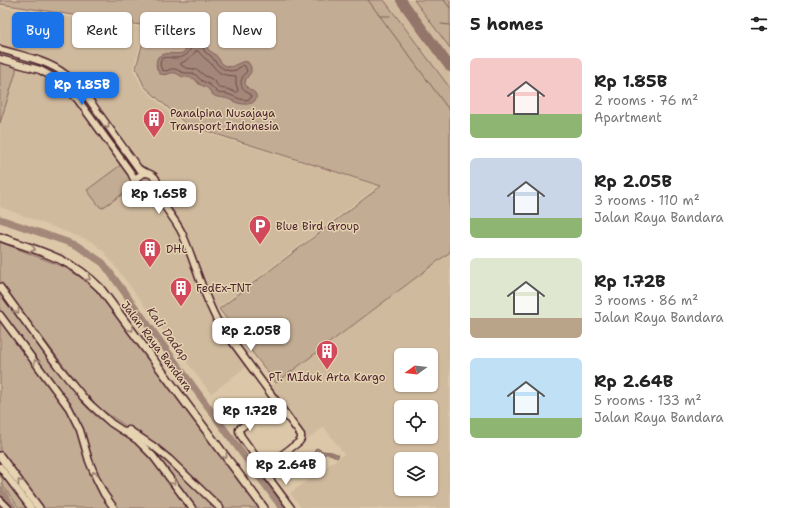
<!DOCTYPE html>
<meta charset="utf-8">
<style>
:root{--surface:#fff;--page:#f2f2f2;--text:#222;--muted:#767676;--accent:#1a73e8}
body{margin:0;font-family:"Shantell Sans",sans-serif;background:var(--page);color:var(--text);height:100vh;display:flex;flex-direction:column;font-size:15px;white-space:nowrap}
*{box-sizing:border-box;margin:0}
p{font-size:13px;color:var(--muted)}
.icon{flex:none;width:22px;height:22px;fill:none;stroke:currentColor;stroke-width:2;stroke-linecap:round;stroke-linejoin:round}
.map{position:relative;flex:1;overflow:hidden}
.details{display:flex;flex-direction:column;background:var(--surface);width:340px}
.details>*{flex:none}
.top-card{position:absolute;left:12px;top:12px;width:378px;height:36px;display:flex;gap:8px}
.needle{width:26px;rotate:255deg}
.buttons{position:absolute;left:394px;top:348px;display:grid;gap:8px}
.buttons a{display:grid;place-items:center;width:44px;height:44px;border-radius:6px;background:var(--surface);box-shadow:0 1px 3px #0004;font-size:20px}
.price{position:absolute;translate:-50% -34px;padding:0 9px;border-radius:8px;background:#fff;color:#222;font-size:13px;line-height:26px;filter:drop-shadow(0 1px 2px #0008)}
.price::after{content:'';position:absolute;left:50%;top:24px;width:12px;height:9px;margin-left:-6px;background:inherit;clip-path:polygon(0 0,100% 0,50% 100%)}
.price.on{background:var(--accent);color:#fff}
ul{padding:0;list-style:none}
li{display:flex;align-items:center;gap:12px;height:100px;padding:0 20px}
li span{display:grid;place-items:center;flex:none;width:112px;height:80px;border-radius:6px;color:#555}
li>.icon{margin-inline-start:auto}
span .icon{width:48px;height:48px;fill:#fffc;stroke-width:1}
li b{font-size:17px}
h2{display:flex;justify-content:space-between;align-items:center;height:48px;padding:0 20px;font-size:17px}
.pill{padding:0 14px;border-radius:6px;background:var(--surface);box-shadow:0 1px 3px #0004;font-size:14px;line-height:36px}
.pill.on{background:var(--accent);color:#fff}
main{display:flex;flex:1;min-height:0}
.map>svg:first-child{display:block}
.built{fill:#d0ba9e;fill-rule:evenodd}
.green{fill:#c3ac94;stroke:#866660}
.water{fill:#a38779;stroke:#7f5d5a}
.lines{fill:none;stroke-linecap:round;stroke-linejoin:round}
.shore{stroke:#6e494a;stroke-width:1}
.stream{stroke:#7f5d5a;stroke-width:1}
.river{stroke:#a38779;stroke-width:7}
.taxiway{stroke:#93746a;stroke-width:10}
.secondary-casing{stroke:#4a1f2b;stroke-width:9}
.primary-casing{stroke:#4a1f2b;stroke-width:10}
.secondary{stroke:#e5d3b1;stroke-width:6}
.primary{stroke:#e5d3b1;stroke-width:7}
.oneway{stroke:#98796e}
.labels{text-anchor:middle;stroke-width:3;stroke-linejoin:round;paint-order:stroke}
.poi-label{font-size:11px;fill:#4a1f2b;stroke:#e5d3b1;text-anchor:start}
.street-label{font-size:11px;fill:#4a1f2b;stroke:#e5d3b1}
.water-label{font-size:12px;font-style:italic;fill:#60393e;stroke:#e5d3b1}
</style>
<main>
<div class="map">
<svg width="450" height="508" viewBox="0 0 450 508">
<rect width="100%" height="100%" fill="#dcc8a9"/>
<filter id="ink" filterUnits="userSpaceOnUse"><feTurbulence type="fractalNoise" baseFrequency=".025" numOctaves="2"/><feDisplacementMap in="SourceGraphic" scale="8" xChannelSelector="R" yChannelSelector="G"/><feConvolveMatrix kernelMatrix="1 2 1 2 8 2 1 2 1" color-interpolation-filters="sRGB"/></filter>
<g filter="url(#ink)">
<!-- built -->
<g class="built">
<path d="M358 0H450V121Z"/>
<path d="M0 7 145 28 133 69 142 87 184 126 378 186 214 311 222 325 251 363 211 394 105 253 93 242 0 207Z"/>
<path d="M450 252V508H301L290 493 344 454 324 427 307 440 269 388ZM401 355H431V385H401ZM401 407H431V437H401ZM401 459H431V489H401Z"/>
</g>
<!-- green -->
<g class="green">
<path d="M0 0H384L450 88V252L276 383 219 309 381 186 187 125 144 86 136 68 147 26 0 4Z"/>
<path d="M414 0H450V48Z"/>
<path d="M0 61 14 66 16 68V72L0 123Z"/>
<path d="M122 164 132 179 131 185 127 191 102 208 100 207 87 190Z"/>
<circle cx="146" cy="184" r="7"/>
<path d="M0 242 66 268 86 281 105 300 260 508H195L157 456 162 450 102 410 88 396 80 387 0 282Z"/>
<path d="M0 293 74 392C83 404 94 416 107 424 116 430 126 435 135 442 157 460 172 486 189 508H116L102 487 65 399 0 312Z"/>
<path d="M0 318 65 406 74 423 111 508H43L0 452Z"/>
<path d="M1 471 28 508H19L1 483 3 481 0 475Z"/>
</g>
<!-- water -->
<g class="water">
<path d="M196 36C206 38 203 43 208 49 210 52 211 51 213 53 218 56 220 62 224 65 233 71 239 59 248 62L251 67V72L246 79 245 83C245 85 246 86 248 88 251 91 258 92 256 99 252 107 238 104 233 101 230 100 227 98 224 98 221 97 218 98 215 96 212 95 211 92 209 90 206 86 202 86 199 84 196 81 196 79 192 78 189 77 186 78 183 77 180 76 177 73 175 73 170 72 168 76 160 74 156 69 155 63 158 57 167 51 172 55 183 53L188 47V39Z"/>
<path d="M317 448 322 451 332 452 339 455 337 458C330 453 325 451 320 460H313L315 449Z"/>
</g>
<g class="lines">
<!-- shore -->
<g class="shore">
<path d="M196 40 200 41 205 52 211 56 218 65 224 69 230 71 236 70 243 65 245 66 247 71C238 82 239 87 251 95L252 97C245 104 235 96 227 94 224 93 221 94 218 93L211 86 207 83 202 81 196 75 192 73H184L175 69H171L166 71 162 70 160 65 161 59C166 56 169 58 174 58 186 58 191 53 192 42Z"/>
<path d="M196 51H198C201 55 204 57 207 60 210 62 212 65 214 67 221 76 226 75 236 76V84L238 90 237 92H235L227 89 220 88 215 82 210 78 205 76 199 71 193 69 186 68 181 65V63C188 60 191 57 196 51Z"/>
</g>
<!-- stream -->
<g class="stream">
<path d="M368 0 450 111"/>
<path d="M444 0 450 8"/>
<path d="M380 16H390"/>
<path d="M441 24 450 25"/>
</g>
<!-- river -->
<g class="river">
<path d="M0 219 76 245 103 263 282 508"/>
<path d="M0 489 13 508"/>
</g>
<!-- taxiway -->
<path class="taxiway" d="M401 0 450 67"/>
<!-- secondary casing -->
<g class="secondary-casing">
<g id="secondary">
<path d="M0 49C22 56 47 60 65 74 73 79 79 87 85 94L138 168C144 174 155 172 157 182 157 185 157 188 155 191 141 206 124 174 148 173"/>
<path d="M0 59 40 70 60 81 78 100 131 173 136 184"/>
<path d="M154 191C162 204 175 219 182 233 195 262 202 293 218 322L301 435V439L299 442 264 468"/>
<path d="M0 287 57 365 83 397 92 406 111 423 137 440 153 456 192 508"/>
<path d="M0 315 69 408 80 430 89 461 97 480 104 494 114 508"/>
<path d="M276 401 242 427 239 429V431L241 436 266 471 268 477 291 508"/>
<path d="M129 430 153 446 169 459 220 508"/>
<path d="M0 467 31 508"/>
<path d="M0 500 8 508"/>
</g>
</g>
<!-- primary casing -->
<g class="primary-casing">
<g id="primary">
<path d="M0 237C21 245 44 251 65 262 78 268 90 278 100 288L264 508"/>
<path d="M0 456 39 508"/>
</g>
</g>
<!-- secondary -->
<use href="#secondary" class="secondary"/>
<!-- primary -->
<use href="#primary" class="primary"/>
</g>
<!-- one-way arrows -->
<defs><path id="oneway-chevron" d="M-2-3.5L2.5 0L-2 3.5" fill="none" stroke-width="1.6" stroke-linecap="round" stroke-linejoin="round"/></defs>
<g class="oneway">
<use href="#oneway-chevron" transform="translate(107 126) rotate(54)"/>
<use href="#oneway-chevron" transform="translate(33 249) rotate(20)"/>
<use href="#oneway-chevron" transform="translate(88 278) rotate(38)"/>
<use href="#oneway-chevron" transform="translate(17 311) rotate(54)"/>
<use href="#oneway-chevron" transform="translate(131 329) rotate(53)"/>
<use href="#oneway-chevron" transform="translate(36 362) rotate(-127)"/>
<use href="#oneway-chevron" transform="translate(225 456) rotate(53)"/>
<use href="#oneway-chevron" transform="translate(94 474) rotate(-113)"/>
<use href="#oneway-chevron" transform="translate(20 482) rotate(-127)"/>
<use href="#oneway-chevron" transform="translate(173 482) rotate(53)"/>
</g>
</g>
<!-- icons -->
<defs>
<g id="building-pin" transform="scale(1.15)"><path d="M0 17L-7.5 6A9.5 9.5 0 1 1 7.5 6Z" fill="#d1495b" stroke="#e5d3b1"/><path d="M-4-6H4V6H1V3H-1V6H-4ZM-2.5-4.3h1.7v1.8h-1.7ZM.8-4.3h1.7v1.8H.8ZM-2.5-1h1.7V.8h-1.7ZM.8-1h1.7V.8H.8Z" fill="#fff"/></g>
<g id="parking-pin" transform="scale(1.15)"><path d="M0 17L-7.5 6A9.5 9.5 0 1 1 7.5 6Z" fill="#d1495b" stroke="#e5d3b1"/><path d="M-3.5-5.5H1a3.5 3.5 0 0 1 0 7H-1V5.5H-3.5ZM-1-3.4V-.6H.8a1.4 1.4 0 0 0 0-2.8Z" fill="#fff"/></g>
</defs>
<g fill-rule="evenodd">
<use href="#building-pin" x="154" y="119"/>
<use href="#parking-pin" x="260" y="226"/>
<use href="#building-pin" x="150" y="249"/>
<use href="#building-pin" x="181" y="288"/>
<use href="#building-pin" x="327" y="351"/>
</g>
<g class="labels">
<!-- poi labels -->
<g class="poi-label">
<text x="170" y="117">Panalpina Nusajaya<tspan x="170" dy="13">Transport Indonesia</tspan></text>
<text x="276" y="230">Blue Bird Group</text>
<text x="166" y="253">DHL</text>
<text x="196" y="292">FedEx-TNT</text>
<text x="327" y="381" text-anchor="middle">PT. MIduk Arta Kargo</text>
</g>
<!-- street labels -->
<g class="street-label">
<text transform="translate(157 346) rotate(53)" y="4">Jalan Raya Bandara</text>
</g>
<!-- water labels -->
<g class="water-label">
<text transform="translate(168 334) rotate(54)" y="4">Kali Dadap</text>
</g>
</g>
</svg>
<div class="buttons">
<a><svg class="needle" viewBox="-14 -14 28 28"><path d="M0-13l5 13h-10z" fill="#e53935"/><path d="M0 13l5-13h-10z" fill="#767676"/></svg></a>
<a><svg class="icon" aria-label="locate" viewBox="0 0 24 24"><circle cx="12" cy="12" r="6"/><path d="M12 2v4M12 18v4M2 12h4M18 12h4"/></svg></a>
<a><svg class="icon" aria-label="layers" viewBox="0 0 24 24"><path d="M12 4l9 5-9 5-9-5zM3 14l9 5 9-5"/></svg></a>
</div>
<b class="price on" style="left:82px;top:106px">Rp 1.85B</b>
<b class="price" style="left:159px;top:215px">Rp 1.65B</b>
<b class="price" style="left:251px;top:352px">Rp 2.05B</b>
<b class="price" style="left:250px;top:432px">Rp 1.72B</b>
<b class="price" style="left:286px;top:486px">Rp 2.64B</b>
<div class="top-card">
<a class="pill on">Buy</a>
<a class="pill">Rent</a>
<a class="pill">Filters</a>
<a class="pill">New</a>
</div>
</div>
<section class="details">
<h2>5 homes<svg class="icon" aria-label="filters" viewBox="0 0 24 24"><path d="M4 7h16M4 17h16"/><circle cx="9" cy="7" r="2"/><circle cx="15" cy="17" r="2"/></svg></h2>
<ul>
<li><span style="background:linear-gradient(#f6c9c9 70%,#8fb573 0)"><svg class="icon" aria-label="home" viewBox="0 0 24 24"><path d="M3 11l9-7 9 7M6 9v11h12V9"/></svg></span><div><b>Rp 1.85B</b><p>2 rooms · 76 m²</p><p>Apartment</p></div></li>
<li><span style="background:linear-gradient(#c9d6e8 75%,#8fb573 0)"><svg class="icon" aria-label="home" viewBox="0 0 24 24"><path d="M3 11l9-7 9 7M6 9v11h12V9"/></svg></span><div><b>Rp 2.05B</b><p>3 rooms · 110 m²</p><p>Jalan Raya Bandara</p></div></li>
<li><span style="background:linear-gradient(#dfe7d0 75%,#b9a48a 0)"><svg class="icon" aria-label="home" viewBox="0 0 24 24"><path d="M3 11l9-7 9 7M6 9v11h12V9"/></svg></span><div><b>Rp 1.72B</b><p>3 rooms · 86 m²</p><p>Jalan Raya Bandara</p></div></li>
<li><span style="background:linear-gradient(#bfe0f5 75%,#8fb573 0)"><svg class="icon" aria-label="home" viewBox="0 0 24 24"><path d="M3 11l9-7 9 7M6 9v11h12V9"/></svg></span><div><b>Rp 2.64B</b><p>5 rooms · 133 m²</p><p>Jalan Raya Bandara</p></div></li>
</ul>
</section>
</main>
